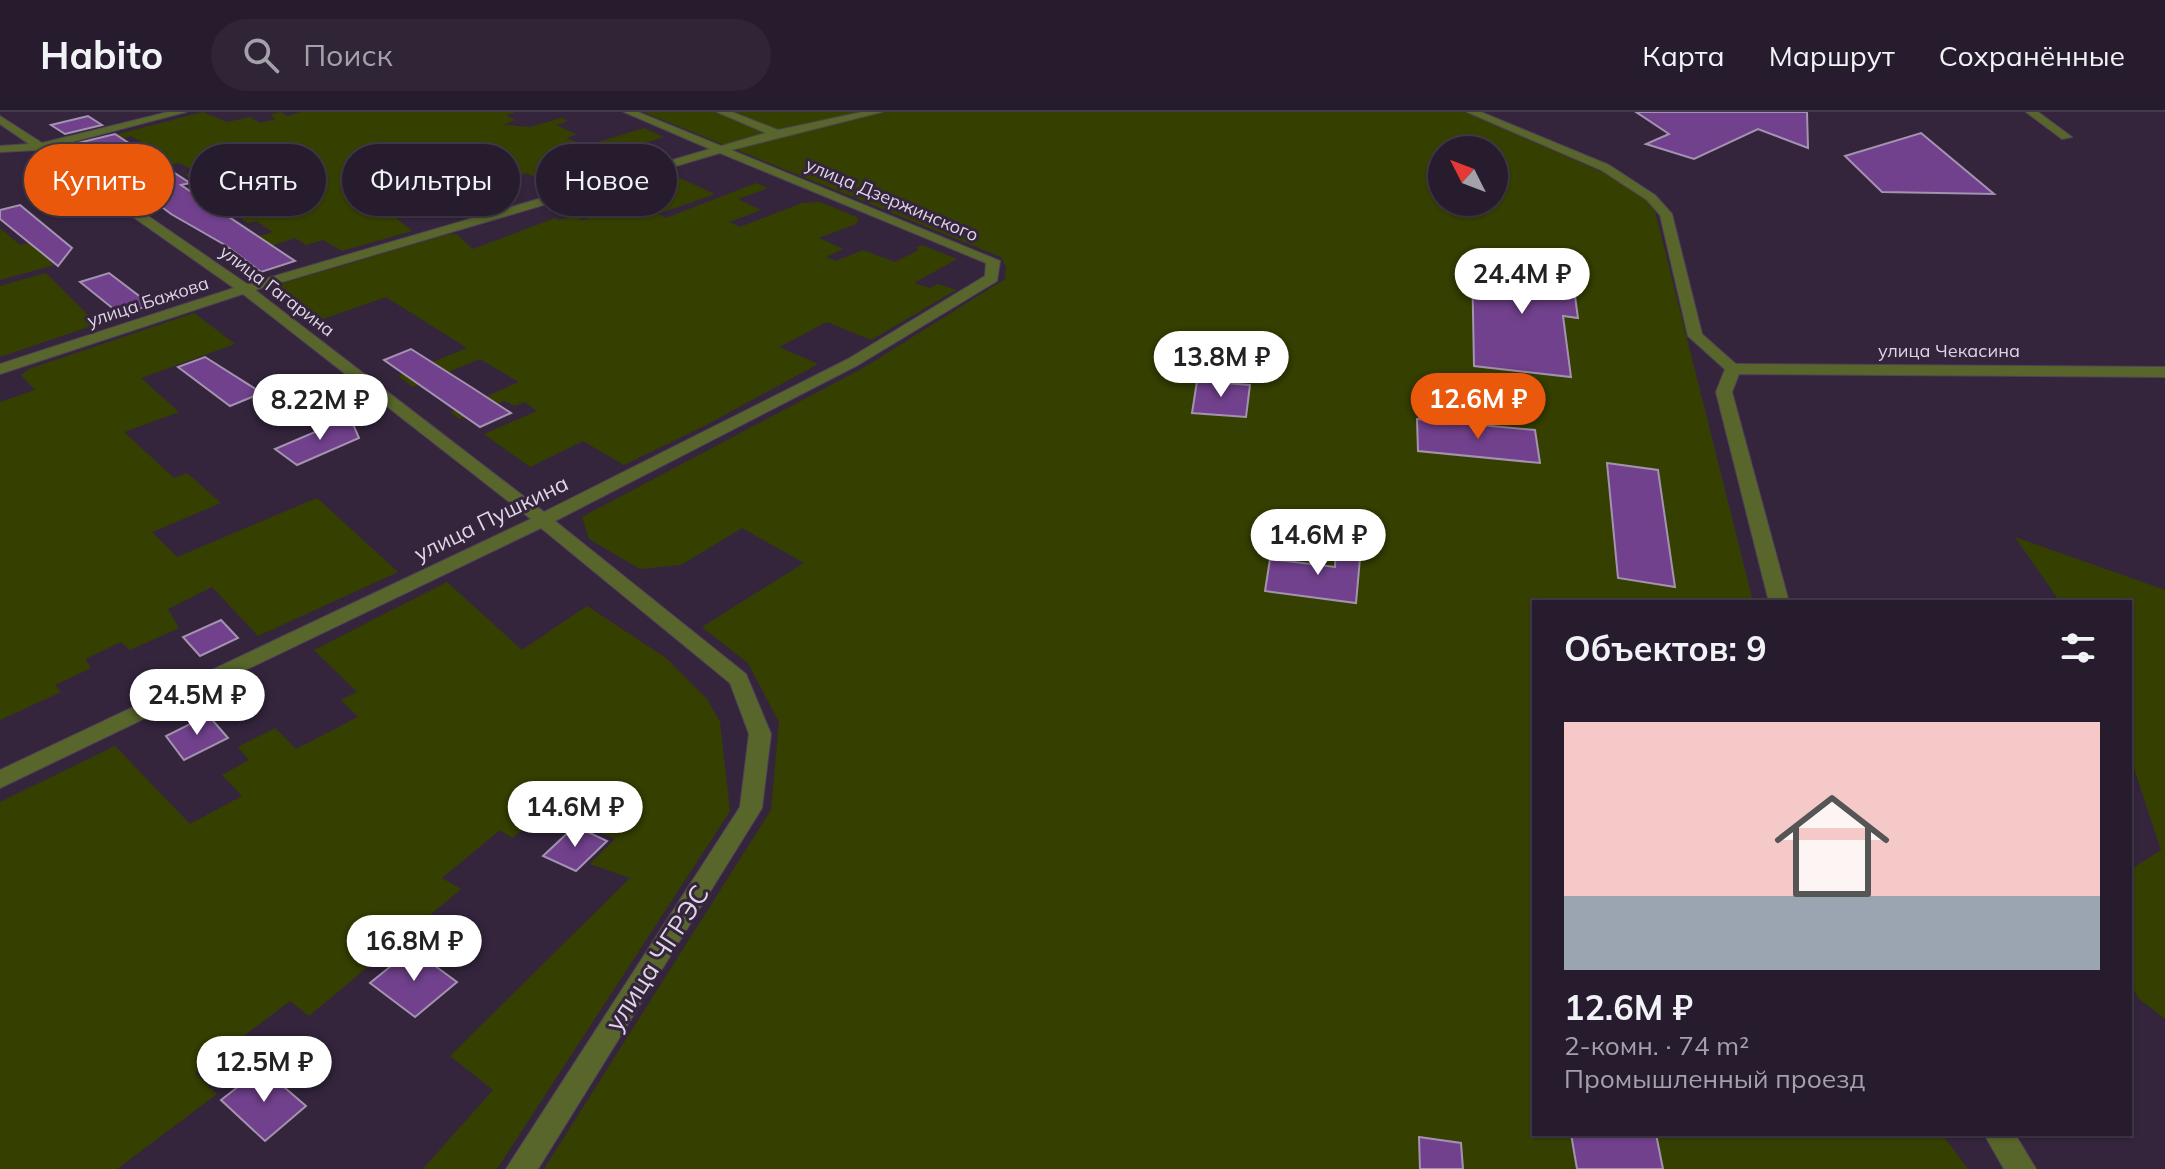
<!DOCTYPE html>
<html lang="ru">
<meta charset="utf-8">
<style>
:root{--surface:#271c2e;--page:#2f2536;--text:#f1f3f6;--muted:#a4a1aa;--line:#433a4a;--accent:#ea580c}
body{margin:0;font-family:Mulish,sans-serif;background:var(--page);color:var(--text);height:100vh;display:flex;flex-direction:column;font-size:30px;white-space:nowrap}
*{box-sizing:border-box;margin:0}
p{font-size:26px;color:var(--muted)}
.icon{flex:none;width:44px;height:44px;fill:none;stroke:currentColor;stroke-width:2;stroke-linecap:round;stroke-linejoin:round}
.map{position:relative;flex:1;overflow:hidden}
.sheet{position:absolute;left:1532px;top:488px;width:600px;height:536px;display:flex;flex-direction:column;background:var(--surface);border-radius:0px;box-shadow:0 2px 6px #0004,0 0 0 2px var(--line)}
.sheet>*{flex:none}
.top-card{position:absolute;left:24px;top:32px;width:760px;height:72px;display:flex;gap:16px}
.needle{width:52px;rotate:312deg}
.buttons{position:absolute;left:1428px;top:24px;display:grid;gap:16px}
.buttons a{display:grid;place-items:center;width:80px;height:80px;border-radius:50%;background:var(--surface);box-shadow:0 2px 6px #0004,0 0 0 2px var(--line);font-size:40px}
.price{position:absolute;translate:-50% -68px;padding:0 18px;border-radius:28px;background:#fff;color:#222;font-size:26px;line-height:52px;filter:drop-shadow(0 2px 4px #0008)}
.price::after{content:'';position:absolute;left:50%;top:48px;width:24px;height:18px;margin-left:-12px;background:inherit;clip-path:polygon(0 0,100% 0,50% 100%)}
.price.selected{background:var(--accent);color:#fff}
ul{padding:0;list-style:none}
li{display:grid;align-content:center;gap:16px;height:424px;padding:0 32px}
li span{display:grid;place-items:center;height:248px;border-radius:0px;color:#555}
li>.icon{margin-inline-start:auto}
span .icon{width:144px;height:144px;fill:#fffc;stroke-width:1}
li b{font-size:34px}
h2{display:flex;justify-content:space-between;align-items:center;height:96px;padding:0 32px;font-size:34px}
.pill{padding:0 28px;border-radius:36px;background:var(--surface);box-shadow:0 2px 6px #0004,0 0 0 2px var(--line);font-size:28px;line-height:72px}
.pill.selected{background:var(--accent);color:#fff}
header{display:flex;align-items:center;gap:48px;box-sizing:border-box;height:112px;padding:0 40px;background:var(--surface);border-bottom:2px solid var(--line)}
header strong{font-size:38px}
nav{display:flex;gap:44px;margin-inline-start:auto;font-size:28px}
.search{width:560px;height:72px;background:var(--page);display:flex;align-items:center;gap:20px;box-sizing:border-box;padding:0 28px;border-radius:44px;color:var(--muted);font-size:30px}
.map>svg:first-child{display:block}
.green{fill:#354000;fill-rule:evenodd}
.building{fill:#71418d;stroke:#a493b0;stroke-width:2}
.lines{fill:none;stroke-linecap:round;stroke-linejoin:round}
.minor-casing{stroke:#4f4158;stroke-width:2}
.tertiary-casing{stroke:#4f4158;stroke-width:2}
.minor{fill:#58662b;fill-rule:evenodd}
.tertiary{fill:#58662b;fill-rule:evenodd}
.labels{text-anchor:middle;stroke-width:6;stroke-linejoin:round;paint-order:stroke}
.far-street-label{font-size:18px;fill:#ded5e4;stroke:#34253d}
.street-label{font-size:22px;fill:#ded5e4;stroke:#34253d}
.near-street-label{font-size:26px;fill:#ded5e4;stroke:#34253d}
</style>
<header>
<strong>Habito</strong>
<div class="search"><svg class="icon" aria-label="search" viewBox="0 0 24 24"><circle cx="10" cy="10" r="6"/><path d="M15 15l6 6"/></svg>Поиск</div>
<nav><a>Карта</a><a>Маршрут</a><a>Сохранённые</a></nav>
</header>
<div class="map">
<svg width="2165" height="1057" viewBox="0 0 2165 1057">
<rect width="100%" height="100%" fill="#34253d"/>
<!-- green -->
<g class="green">
<path d="M203 0 227 10 250 5 260 11 276 7 270 3 280 0 288 4 300 0H516L506 3 515 8 503 13 530 15 562 6 568 9 556 13 576 22 567 26 585 34 644 16 664 25 594 46 610 55 622 52 631 56 556 76 527 61 494 72 501 77 435 96 426 90 444 84 435 77 415 83 421 87 385 97 412 119 342 139 323 128 306 133 295 126 234 146 222 136 273 120 256 109 248 111 224 94 236 91 232 87 262 78 257 74 273 68 267 65 241 73 232 67 205 75 185 63 195 59 179 51 163 55 148 45 98 58 91 53 153 37 131 24 71 39 68 35Z"/>
<path d="M643 0H1465L1627 71 1646 84 1655 99 1753 490H1534V1022H1942L1968 1057H544L771 698 779 610 748 551 702 515 804 451 742 416 681 453 640 457 589 427 582 405 865 255 1005 167 1006 155 1001 145ZM1442 38H1494V90H1442Z"/>
<path d="M668 61 715 82 658 102 666 106 756 71 768 76 738 87 761 98 729 110 740 115 802 91 820 90 859 106 856 112 819 126 843 137 826 145 836 149 863 138 895 150 919 138 916 136 922 133 957 147 914 171 930 176 938 172 956 178 871 228 827 210 779 235 818 252 706 313 624 353 583 329 530 355 484 322 537 299 524 290 515 294 504 289 459 307 451 300 519 270 480 247 413 275 398 264 467 236 386 185 320 208 312 206 270 175 446 123 456 122 473 137 555 106 559 108 575 104 582 108 622 97 599 82Z"/>
<path d="M0 116 20 133 29 131 54 153 0 168Z"/>
<path d="M46 161 97 212 0 245V174Z"/>
<path d="M194 201 235 232 141 266 179 300 124 320 174 366 187 361 221 391 152 420 177 445 317 386 398 460 258 524 212 475 168 497 179 516 130 538 121 530 85 547 91 556 55 573 61 580 0 608V290L35 278 21 263 29 257Z"/>
<path d="M2015 425 2165 478V907L2138 886 2130 869V758L2161 738 2130 644V490H2060Z"/>
<path d="M447 470 522 538 587 494 666 546 707 587 720 610 730 699 497 1057H423L493 978 450 944 630 766 590 752 615 727 550 697 512 726 500 718 442 766 461 777 309 904 290 889 195 961 217 982 117 1057H0V690L115 634 190 712 242 684 222 663 249 648 238 635 275 616 296 637 358 605 341 588 357 580 314 538Z"/>
</g>
<!-- building -->
<g class="building">
<path d="M1636 0H1807L1808 36 1758 17 1694 47 1646 32 1669 22Z"/>
<path d="M88 4 102 13 65 22 51 13Z"/>
<path d="M1921 21 1994 82 1882 80 1845 44Z"/>
<path d="M115 22 190 71 181 73 295 149 261 160 225 133 171 102 78 31Z"/>
<path d="M20 93 72 136 58 154 0 107V98Z"/>
<path d="M1472 146 1571 155 1578 206 1563 204 1571 265 1474 254Z"/>
<path d="M109 161 151 193 121 203 80 170Z"/>
<path d="M411 237 471 275 511 301 480 315 384 248Z"/>
<path d="M205 245 262 281 230 294 178 255Z"/>
<path d="M1197 269 1250 273 1246 305 1192 301Z"/>
<path d="M350 305 359 326 297 353 275 337Z"/>
<path d="M1417 307 1535 318 1540 351 1418 339Z"/>
<path d="M1607 351 1658 358 1675 475 1618 466Z"/>
<path d="M1336 433 1361 435 1356 491 1265 479 1270 447 1335 455Z"/>
<path d="M221 508 238 526 200 544 183 525Z"/>
<path d="M208 603 228 626 184 648 166 624Z"/>
<path d="M575 714 607 729 576 759 543 744Z"/>
<path d="M412 837 457 870 415 905 370 871Z"/>
<path d="M262 956 306 994 265 1029 221 988Z"/>
<path d="M1571 1022H1656L1663 1057H1577Z"/>
<path d="M1419 1025 1461 1031 1463 1057H1420Z"/>
</g>
<g class="lines">
<!-- minor casing -->
<g class="minor-casing">
<g id="minor">
<path d="M168 0H186L49 36 247 172 710 37 624 0H638L721 34 766 21 717 0H732L778 18 862 0H882L731 38 1000 149 997 169 858 253 555 409 746 562 771 622 762 696 538 1057H506L740 695 749 622 730 571 541 416 0 676V658L531 407 243 182 0 262V252L234 176 38 38 0 40V34L29 32 0 12V4L42 31ZM720 41 986 151 985 164 848 247 544 400 255 178Z"/>
<path d="M1467 0H1481L1609 53 1655 83 1672 102 1702 222 1738 254V260H1728L1688 224 1660 103 1647 88 1601 58Z"/>
<path d="M2026 0H2038L2072 25 2062 27Z"/>
</g>
</g>
<!-- tertiary casing -->
<g class="tertiary-casing">
<g id="tertiary">
<path d="M1733 252 2165 255V265L1739 262 1732 280 1789 490H1769L1716 280 1725 257Z"/>
<path d="M1984 1022H2015L2036 1057H2004Z"/>
</g>
</g>
<!-- minor -->
<use href="#minor" class="minor"/>
<!-- tertiary -->
<use href="#tertiary" class="tertiary"/>
</g>
<g class="labels">
<!-- far-street labels -->
<g class="far-street-label">
<text transform="translate(892 88) rotate(23)" y="6">улица Дзержинского</text>
<text transform="translate(277 179) rotate(37)" y="6">улица Гагарина</text>
<text transform="translate(148 190) rotate(-18)" y="6">улица Бажова</text>
<text x="1949" y="245">улица Чекасина</text>
</g>
<!-- street labels -->
<g class="street-label">
<text transform="translate(491 406) rotate(-26)" y="8">улица Пушкина</text>
</g>
<!-- near-street labels -->
<g class="near-street-label">
<text transform="translate(657 846) rotate(-57)" y="9">улица ЧГРЭС</text>
</g>
</g>
</svg>
<div class="buttons">
<a><svg class="needle" viewBox="-14 -14 28 28"><path d="M0-13l5 13h-10z" fill="#e53935"/><path d="M0 13l5-13h-10z" fill="#a4a1aa"/></svg></a>
</div>
<b class="price" style="left:1522px;top:204px">24.4M ₽</b>
<b class="price" style="left:1221px;top:287px">13.8M ₽</b>
<b class="price selected" style="left:1478px;top:329px">12.6M ₽</b>
<b class="price" style="left:320px;top:330px">8.22M ₽</b>
<b class="price" style="left:1318px;top:465px">14.6M ₽</b>
<b class="price" style="left:197px;top:625px">24.5M ₽</b>
<b class="price" style="left:575px;top:737px">14.6M ₽</b>
<b class="price" style="left:414px;top:871px">16.8M ₽</b>
<b class="price" style="left:264px;top:992px">12.5M ₽</b>
<div class="top-card">
<a class="pill selected">Купить</a>
<a class="pill">Снять</a>
<a class="pill">Фильтры</a>
<a class="pill">Новое</a>
</div>
<section class="sheet">
<h2>Объектов: 9<svg class="icon" aria-label="filters" viewBox="0 0 24 24"><path d="M4 7h16M4 17h16"/><circle cx="9" cy="7" r="2"/><circle cx="15" cy="17" r="2"/></svg></h2>
<ul>
<li><span style="background:linear-gradient(#f6c9c9 70%,#9aa5b1 0)"><svg class="icon" aria-label="home" viewBox="0 0 24 24"><path d="M3 11l9-7 9 7M6 9v11h12V9"/></svg></span><div><b>12.6M ₽</b><p>2-комн. · 74 m²</p><p>Промышленный проезд</p></div></li>
</ul>
</section>
</div>
